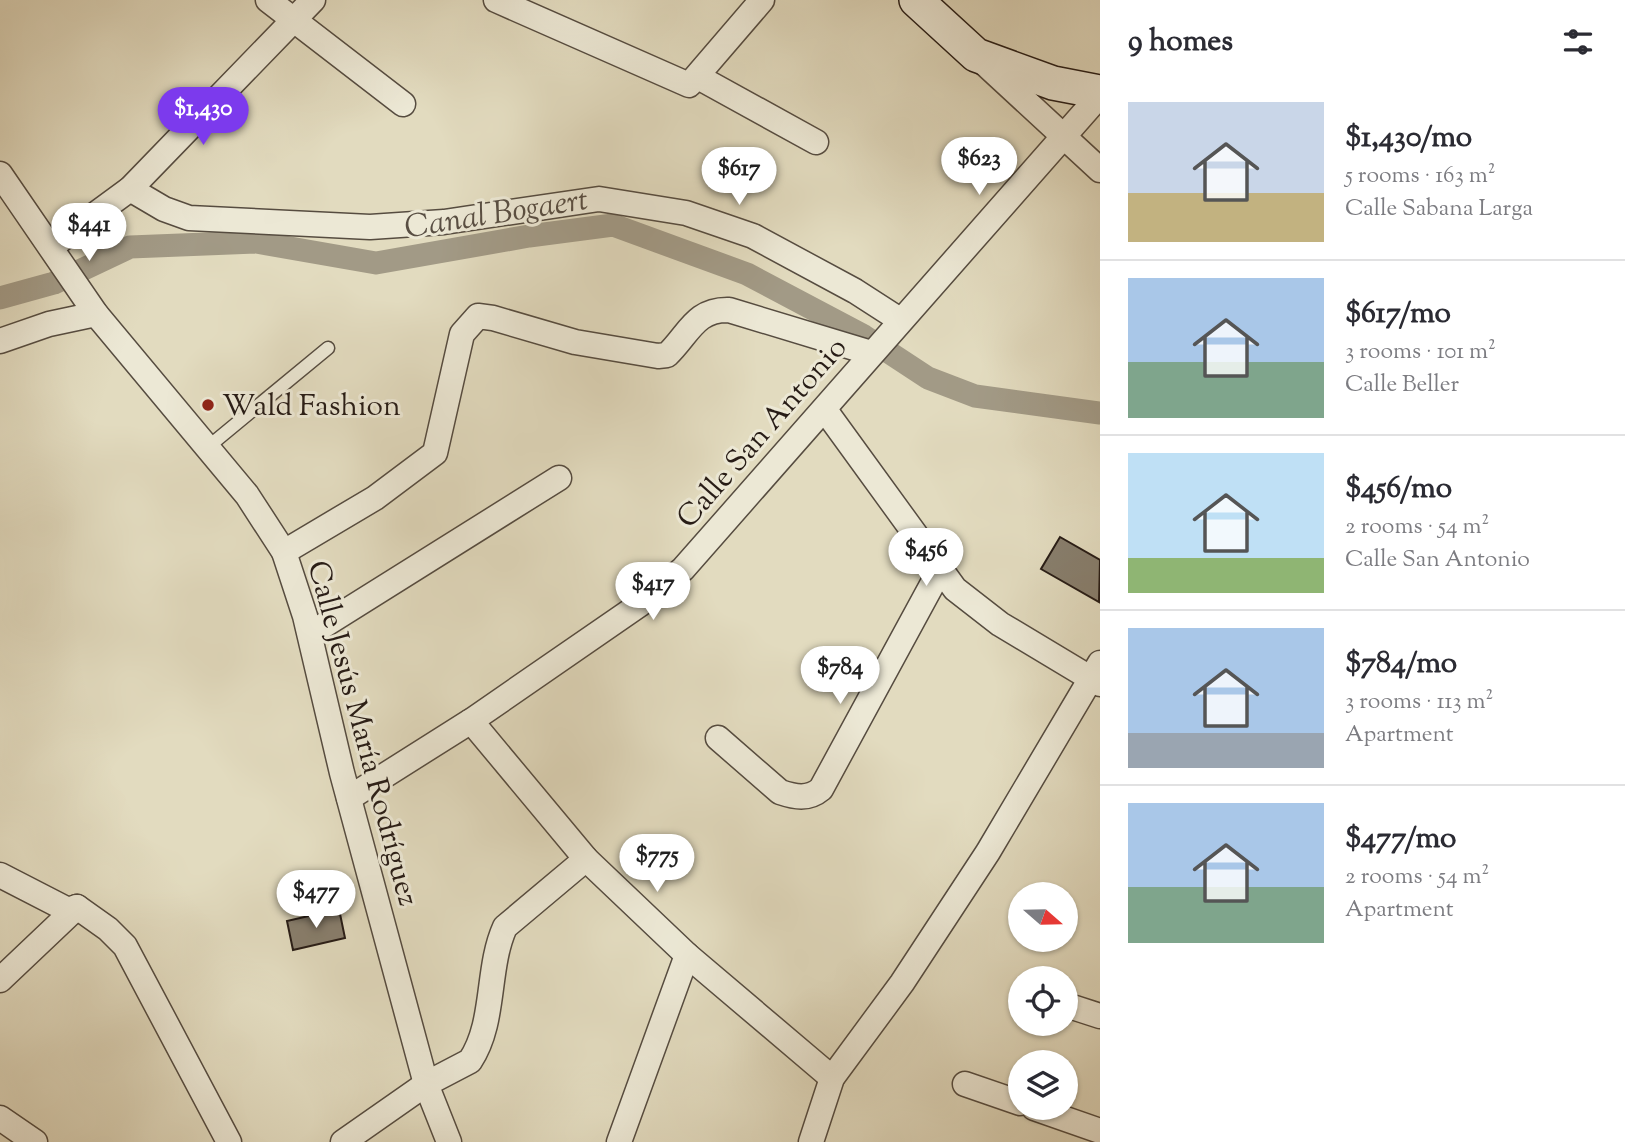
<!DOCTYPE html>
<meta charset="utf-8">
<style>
:root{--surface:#fff;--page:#f7f7f7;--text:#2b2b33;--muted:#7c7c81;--line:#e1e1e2;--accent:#7c3aed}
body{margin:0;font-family:"Sorts Mill Goudy",serif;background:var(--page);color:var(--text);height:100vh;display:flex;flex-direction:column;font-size:26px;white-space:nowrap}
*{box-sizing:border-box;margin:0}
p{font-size:23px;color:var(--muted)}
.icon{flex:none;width:38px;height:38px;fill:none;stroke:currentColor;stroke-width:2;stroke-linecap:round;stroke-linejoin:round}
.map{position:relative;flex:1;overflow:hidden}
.panel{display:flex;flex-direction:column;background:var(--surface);width:525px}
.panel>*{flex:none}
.needle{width:46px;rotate:110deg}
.tools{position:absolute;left:1008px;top:882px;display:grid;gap:14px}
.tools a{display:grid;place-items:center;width:70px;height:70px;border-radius:50%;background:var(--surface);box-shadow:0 2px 5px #0004;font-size:35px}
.price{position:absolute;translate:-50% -60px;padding:0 16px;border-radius:24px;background:#fff;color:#222;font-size:23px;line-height:46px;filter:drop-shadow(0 2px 4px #0008)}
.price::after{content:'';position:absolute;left:50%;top:42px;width:21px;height:16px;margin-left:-10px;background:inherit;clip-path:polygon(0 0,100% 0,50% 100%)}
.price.active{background:var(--accent);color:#fff}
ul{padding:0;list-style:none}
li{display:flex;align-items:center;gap:21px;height:175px;padding:0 28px}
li+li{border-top:2px solid var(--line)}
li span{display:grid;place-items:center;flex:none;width:196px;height:140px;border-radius:0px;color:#555}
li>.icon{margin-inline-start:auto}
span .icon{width:84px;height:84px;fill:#fffc;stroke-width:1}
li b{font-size:30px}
h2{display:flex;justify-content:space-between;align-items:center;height:84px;padding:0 28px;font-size:30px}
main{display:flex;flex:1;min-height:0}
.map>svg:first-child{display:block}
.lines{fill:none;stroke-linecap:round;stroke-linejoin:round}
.canal{stroke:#a29a86;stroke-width:23}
.building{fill:#887f6e;stroke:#271c16;stroke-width:2}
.service-casing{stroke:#564c40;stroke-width:15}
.minor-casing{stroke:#564c40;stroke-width:27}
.secondary-casing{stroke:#271c16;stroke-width:36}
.service{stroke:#ece8d5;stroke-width:12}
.minor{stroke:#ece8d5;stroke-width:24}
.secondary{stroke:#ece8d5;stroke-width:33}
.poi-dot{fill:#8f2418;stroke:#ece8d5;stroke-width:2.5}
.labels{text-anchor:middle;stroke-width:6;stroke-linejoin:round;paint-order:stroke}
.poi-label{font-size:30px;fill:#271c16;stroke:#ece8d5;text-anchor:start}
.street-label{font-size:30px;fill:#271c16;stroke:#ece8d5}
.water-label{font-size:32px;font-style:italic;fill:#584e43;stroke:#ece8d5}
</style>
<main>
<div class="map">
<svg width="1100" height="1142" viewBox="0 0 1100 1142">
<rect width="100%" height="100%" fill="#e2dbbf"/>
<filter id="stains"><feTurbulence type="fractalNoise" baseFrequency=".00286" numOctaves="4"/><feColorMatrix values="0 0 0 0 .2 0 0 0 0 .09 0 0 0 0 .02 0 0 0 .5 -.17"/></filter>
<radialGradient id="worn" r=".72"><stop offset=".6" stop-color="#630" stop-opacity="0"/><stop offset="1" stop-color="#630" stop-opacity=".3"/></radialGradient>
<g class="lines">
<!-- canal -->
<path class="canal" d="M0 298 54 283 130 247 256 242 376 263 529 236 613 225 747 274 864 336 928 378 975 396 1100 413"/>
</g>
<!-- building -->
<g class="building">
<path d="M1060 537 1100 560 1099 602 1041 569Z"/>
<path d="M339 909 345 938 293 950 287 921Z"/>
</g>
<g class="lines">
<!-- service casing -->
<g class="service-casing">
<path id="service" d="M208 447 328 348"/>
</g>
<!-- minor casing -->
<g class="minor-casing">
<g id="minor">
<path d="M268 0 403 104"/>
<path d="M496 0 689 85 762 0"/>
<path d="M982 61 1100 170"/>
<path d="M698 77 816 142"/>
<path d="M0 174 96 314 247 495 284 552 305 616 342 773 426 1084 449 1142"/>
<path d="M130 189 164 209 189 218 370 227 444 222 599 199 686 213 753 236 855 291 900 320"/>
<path d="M51 247 130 189 313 0"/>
<path d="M0 341 49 324 96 314"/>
<path d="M825 410 955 589 1000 624 1100 684"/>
<path d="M284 552 375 498 435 453 462 334 478 316 493 318 575 342 658 356 667 355C689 334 695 309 729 310L871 353"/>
<path d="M310 634 559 478"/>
<path d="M471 721 586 859 687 955 832 1078"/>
<path d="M718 738 780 792C795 797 808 800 821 789L940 570"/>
<path d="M349 798 471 721 639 605 683 569 1100 95"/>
<path d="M0 875 68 910 77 907 108 929 125 946 229 1142"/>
<path d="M0 980 77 907"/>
<path d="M1066 1005 1100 1016"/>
<path d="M965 1084 1020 1103"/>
<path d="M1034 1108 1100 1131"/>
<path d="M0 1118 35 1142"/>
<path d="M343 1142 426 1084 470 1061C496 1022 486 969 505 927L586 859"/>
<path d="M619 1142 687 955"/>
<path d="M811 1142 832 1078 902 983 988 852 1100 663"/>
</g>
</g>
<!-- secondary casing -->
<g class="secondary-casing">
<path id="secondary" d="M916 0 976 55 1053 83 1100 92"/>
</g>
<!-- service -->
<use href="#service" class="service"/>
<!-- minor -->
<use href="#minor" class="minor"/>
<!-- secondary -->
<use href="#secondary" class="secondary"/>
</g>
<!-- markers -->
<circle class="poi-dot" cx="208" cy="405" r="7"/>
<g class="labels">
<!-- poi labels -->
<g class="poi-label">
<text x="222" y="415">Wald Fashion</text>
</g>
<!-- street labels -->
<g class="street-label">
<text transform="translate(761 432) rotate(-49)" y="10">Calle San Antonio</text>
<text transform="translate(364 733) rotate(75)" y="10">Calle Jesús María Rodríguez</text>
</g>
<!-- water labels -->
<g class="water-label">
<text transform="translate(496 212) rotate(-9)" y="11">Canal Bogaert</text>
</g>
</g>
<rect width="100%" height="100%" filter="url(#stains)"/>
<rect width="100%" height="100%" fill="url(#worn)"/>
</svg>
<div class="tools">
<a><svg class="needle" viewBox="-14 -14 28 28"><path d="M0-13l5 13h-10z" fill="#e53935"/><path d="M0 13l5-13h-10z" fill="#7c7c81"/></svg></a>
<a><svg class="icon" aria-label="locate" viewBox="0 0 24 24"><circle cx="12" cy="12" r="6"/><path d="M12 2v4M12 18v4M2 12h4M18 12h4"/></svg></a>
<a><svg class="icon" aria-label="layers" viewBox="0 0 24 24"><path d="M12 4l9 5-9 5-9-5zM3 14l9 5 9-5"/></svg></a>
</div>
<b class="price active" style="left:203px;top:147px">$1,430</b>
<b class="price" style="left:979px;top:197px">$623</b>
<b class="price" style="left:739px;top:207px">$617</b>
<b class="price" style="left:89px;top:263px">$441</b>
<b class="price" style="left:926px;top:588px">$456</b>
<b class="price" style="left:653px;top:622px">$417</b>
<b class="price" style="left:840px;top:706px">$784</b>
<b class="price" style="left:657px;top:894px">$775</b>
<b class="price" style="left:316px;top:930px">$477</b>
</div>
<section class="panel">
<h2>9 homes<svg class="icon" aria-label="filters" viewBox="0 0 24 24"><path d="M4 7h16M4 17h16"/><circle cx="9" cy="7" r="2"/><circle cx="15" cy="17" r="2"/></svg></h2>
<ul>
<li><span style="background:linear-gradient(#c9d6e8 65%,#c2b280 0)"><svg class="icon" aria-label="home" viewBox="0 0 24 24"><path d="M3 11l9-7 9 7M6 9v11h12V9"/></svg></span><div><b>$1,430/mo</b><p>5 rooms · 163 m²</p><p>Calle Sabana Larga</p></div></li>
<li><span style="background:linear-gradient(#a9c7e8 60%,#7fa58c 0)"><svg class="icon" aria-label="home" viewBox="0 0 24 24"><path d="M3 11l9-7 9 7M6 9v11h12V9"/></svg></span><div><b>$617/mo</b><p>3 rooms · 101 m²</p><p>Calle Beller</p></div></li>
<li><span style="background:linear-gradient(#bfe0f5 75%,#8fb573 0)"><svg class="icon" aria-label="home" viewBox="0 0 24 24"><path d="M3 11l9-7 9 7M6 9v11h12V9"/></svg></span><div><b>$456/mo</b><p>2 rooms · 54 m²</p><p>Calle San Antonio</p></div></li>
<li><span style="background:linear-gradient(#a9c7e8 75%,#9aa5b1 0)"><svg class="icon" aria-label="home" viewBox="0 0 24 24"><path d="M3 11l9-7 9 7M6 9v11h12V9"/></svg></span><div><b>$784/mo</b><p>3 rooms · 113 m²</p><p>Apartment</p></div></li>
<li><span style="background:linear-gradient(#a9c7e8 60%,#7fa58c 0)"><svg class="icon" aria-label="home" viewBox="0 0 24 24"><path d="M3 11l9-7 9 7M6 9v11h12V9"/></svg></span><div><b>$477/mo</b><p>2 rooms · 54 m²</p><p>Apartment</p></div></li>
</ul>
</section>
</main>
